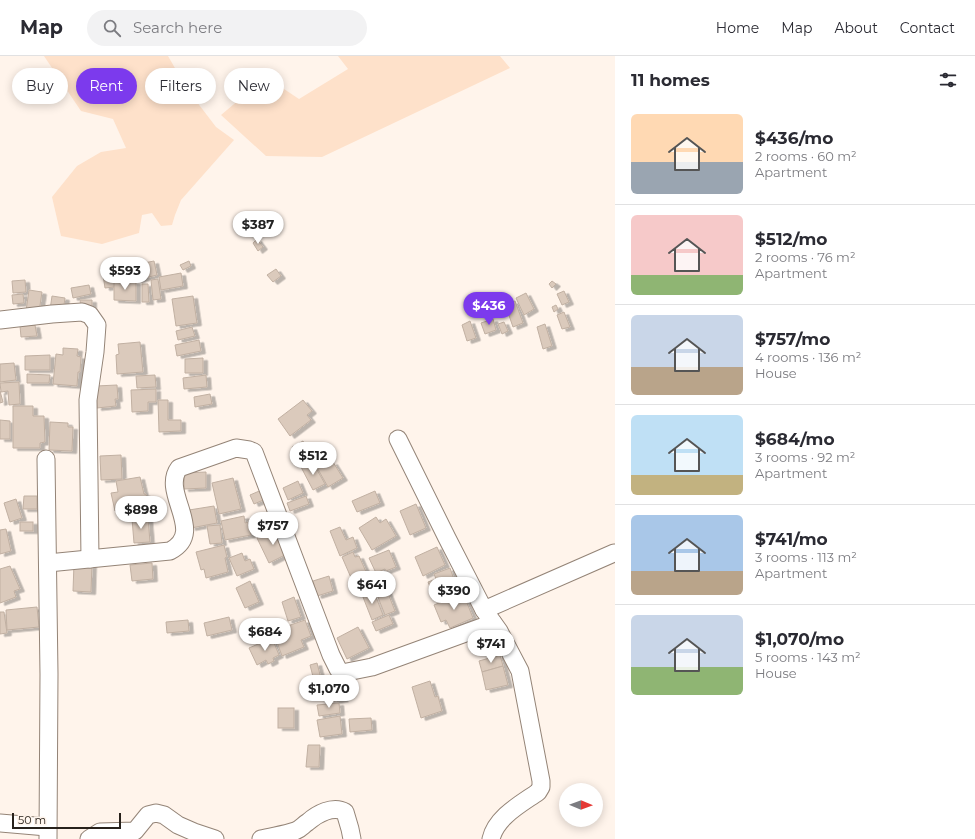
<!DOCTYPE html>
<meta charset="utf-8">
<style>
:root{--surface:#fff;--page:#f2f2f3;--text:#2b2b33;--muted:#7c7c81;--line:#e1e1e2;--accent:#7c3aed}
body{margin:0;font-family:Montserrat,sans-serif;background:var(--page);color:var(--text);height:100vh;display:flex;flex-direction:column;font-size:15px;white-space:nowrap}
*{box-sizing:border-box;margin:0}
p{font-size:13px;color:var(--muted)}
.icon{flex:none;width:22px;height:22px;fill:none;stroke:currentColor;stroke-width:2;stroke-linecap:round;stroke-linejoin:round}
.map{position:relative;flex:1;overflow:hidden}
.side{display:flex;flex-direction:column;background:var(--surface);width:360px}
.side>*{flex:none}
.guide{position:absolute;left:12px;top:12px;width:380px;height:36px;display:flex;gap:8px}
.needle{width:26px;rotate:91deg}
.fabs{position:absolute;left:559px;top:727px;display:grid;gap:8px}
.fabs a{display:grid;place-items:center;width:44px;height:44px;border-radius:50%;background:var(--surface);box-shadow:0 2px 10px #0003;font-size:20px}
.scale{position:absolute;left:12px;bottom:10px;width:109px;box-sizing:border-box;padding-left:4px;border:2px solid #27211b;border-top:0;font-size:11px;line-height:14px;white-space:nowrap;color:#27211b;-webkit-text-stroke:3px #fff4eb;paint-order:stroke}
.price{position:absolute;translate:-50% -34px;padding:0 9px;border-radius:14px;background:#fff;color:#222;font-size:13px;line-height:26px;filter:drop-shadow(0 1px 2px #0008)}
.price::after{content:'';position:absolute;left:50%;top:24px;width:12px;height:9px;margin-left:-6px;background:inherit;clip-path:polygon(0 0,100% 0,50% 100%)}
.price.on{background:var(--accent);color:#fff}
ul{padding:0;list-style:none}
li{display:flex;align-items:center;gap:12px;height:100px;padding:0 16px}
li+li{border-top:1px solid var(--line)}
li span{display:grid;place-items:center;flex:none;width:112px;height:80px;border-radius:6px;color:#555}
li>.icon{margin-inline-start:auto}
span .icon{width:48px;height:48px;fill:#fffc;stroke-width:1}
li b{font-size:17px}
h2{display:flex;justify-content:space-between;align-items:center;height:48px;padding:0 16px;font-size:17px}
.tag{padding:0 14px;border-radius:18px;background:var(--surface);box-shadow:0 2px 10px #0003;font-size:14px;line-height:36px}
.tag.on{background:var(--accent);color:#fff}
header{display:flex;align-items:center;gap:24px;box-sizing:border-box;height:56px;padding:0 20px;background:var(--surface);border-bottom:1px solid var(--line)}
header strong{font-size:19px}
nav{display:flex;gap:22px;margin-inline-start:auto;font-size:14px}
.search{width:280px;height:36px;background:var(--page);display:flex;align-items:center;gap:10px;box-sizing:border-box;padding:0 14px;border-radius:22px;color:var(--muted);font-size:15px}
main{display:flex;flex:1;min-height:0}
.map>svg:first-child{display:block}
.green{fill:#fee1ca}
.building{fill:#dbcabc;stroke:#c1b0a2;filter:url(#shadow)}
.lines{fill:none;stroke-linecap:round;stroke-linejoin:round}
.minor-casing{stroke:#948477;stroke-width:19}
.minor{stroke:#fff;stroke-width:17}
</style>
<header>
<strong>Map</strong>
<div class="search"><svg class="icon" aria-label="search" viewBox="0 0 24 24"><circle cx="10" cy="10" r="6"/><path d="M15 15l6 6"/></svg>Search here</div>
<nav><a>Home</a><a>Map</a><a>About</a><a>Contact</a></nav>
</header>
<main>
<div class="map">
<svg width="615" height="783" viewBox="0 0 615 783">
<defs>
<filter id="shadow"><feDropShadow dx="4.5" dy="2.5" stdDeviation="0" flood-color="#0004"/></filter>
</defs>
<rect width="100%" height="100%" fill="#fff4eb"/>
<!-- green -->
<g class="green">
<path d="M44 0H168L187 33 216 71 234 84 181 144 175 159 172 169 161 170 152 157 142 159 139 177 102 188 61 180 52 141 77 110 101 96 126 92 113 63 81 55Z"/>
<path d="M338 0H500L510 12 322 101 266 100 221 59 266 21 299 43 348 13Z"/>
</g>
<!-- building -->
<g class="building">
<path d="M257 183 263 191 258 195 253 187Z"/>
<path d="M154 205 157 219 137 224 134 209Z"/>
<path d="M189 205 191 210 183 214 180 209Z"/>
<path d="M276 213 281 220 273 226 267 219Z"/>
<path d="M122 217 123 230 105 232 103 219Z"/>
<path d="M181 217 183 230 161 234 159 221Z"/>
<path d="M158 223 161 243 153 244 151 224Z"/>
<path d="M25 224 26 236 13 237 12 225Z"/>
<path d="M114 225 136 226V245L114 244Z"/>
<path d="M552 225 556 228 552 232 549 228Z"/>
<path d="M142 228H148L149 246H142Z"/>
<path d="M89 229 91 238 73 242 71 232Z"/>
<path d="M29 234 42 236 39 256 26 255Z"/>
<path d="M564 235 569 246 562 249 557 238Z"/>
<path d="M526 237 534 253 524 259 516 242Z"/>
<path d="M23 238 24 247 13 248 12 239Z"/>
<path d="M52 240 65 242 63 256 50 254Z"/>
<path d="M193 240 197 267 176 270 172 243Z"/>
<path d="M80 244H92V253H81Z"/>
<path d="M515 245 523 267 513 271 505 248Z"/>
<path d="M556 249 558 253 554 256 552 251Z"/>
<path d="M564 256 570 271 562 273 557 259Z"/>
<path d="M493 263 496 274 485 278 481 267Z"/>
<path d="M470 265 476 282 467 285 462 269Z"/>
<path d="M504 266 508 275 502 278 498 268Z"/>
<path d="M545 268 552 290 543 293 537 271Z"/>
<path d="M35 269 37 280 21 281 20 270Z"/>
<path d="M192 271 195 280 178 284 176 275Z"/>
<path d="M199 284 201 295 177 300 175 289Z"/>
<path d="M140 286 143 316 117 318 116 299 119 298 118 288Z"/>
<path d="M63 292 78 293 77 300 81 301 80 316H78L77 330 53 328 56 298 63 299Z"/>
<path d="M50 299V314H25V300Z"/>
<path d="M203 302V317H185V303Z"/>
<path d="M14 307 16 324 0 326V308Z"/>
<path d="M27 318 50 319 49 327H27Z"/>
<path d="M155 319 156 331 137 332 136 320Z"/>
<path d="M206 319 207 331 184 333 183 322Z"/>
<path d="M19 326 20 348 9 349 8 335 1 336 0 327Z"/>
<path d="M117 329 118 343H115L116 350 97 352 96 330Z"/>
<path d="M156 333V346H148V355L132 356 131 334Z"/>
<path d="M0 335 3 346 0 347Z"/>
<path d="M210 338 212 348 195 351 194 341Z"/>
<path d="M158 344H168V364H181V375L159 376Z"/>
<path d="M303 344 312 355 307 359 311 364 290 380 278 363Z"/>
<path d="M13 350H33V360H44L45 386 40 387V392H13Z"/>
<path d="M0 364 10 365V383H0Z"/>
<path d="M50 366 68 367V371H73L72 395 49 394Z"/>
<path d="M303 385 311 401 300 407 292 391Z"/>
<path d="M121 399 122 423 101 424 100 400Z"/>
<path d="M324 403 328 409 333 406 343 422 328 431 315 408Z"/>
<path d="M312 405 325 428 313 434 301 411Z"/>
<path d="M206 416V432L184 433V417Z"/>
<path d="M140 421 144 438H146L150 457 125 462 123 453 115 455 111 437 118 436 116 425Z"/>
<path d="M233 422 241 453 219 458 212 427Z"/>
<path d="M298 425 303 437 288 444 283 432Z"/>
<path d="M264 433 268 442 254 448 250 439Z"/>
<path d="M375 435 380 447 357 456 352 445Z"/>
<path d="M24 440H37V453H23Z"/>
<path d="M306 440 309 448 290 455 287 447Z"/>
<path d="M16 443 22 462 10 466 4 447Z"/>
<path d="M416 448 426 472 410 479 400 455Z"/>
<path d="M214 450 217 467 191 472 189 454Z"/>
<path d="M260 458 263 464 268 462 272 470 258 478 249 464Z"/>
<path d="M244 460 245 467 248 466 251 479 225 484 221 465Z"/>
<path d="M376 461 380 467 386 463 396 480 372 494 359 472Z"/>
<path d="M148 462 150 486 134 487 132 463Z"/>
<rect x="20" y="466" width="13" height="9"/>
<path d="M220 469 222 487 210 488 207 470Z"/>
<path d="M340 471 346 484 353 481 357 492 340 500 330 475Z"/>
<path d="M6 473 11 495 0 498V474Z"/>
<path d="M275 473 291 496 269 507 257 482Z"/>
<path d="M224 489 227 501 225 502 228 516 206 522 204 513 201 514 196 496Z"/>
<path d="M437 491 445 509 423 520 415 501Z"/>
<path d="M389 494 396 511 386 515 385 513 376 517 369 502Z"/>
<path d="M353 496 355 501 359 500 367 518 352 524 342 501Z"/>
<path d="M242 497 245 505 250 503 254 513 237 520 229 502Z"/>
<path d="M74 507 92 508 91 536 73 535Z"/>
<path d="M152 507 153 523 132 525 130 509Z"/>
<path d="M10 510 20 533 14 535 16 541 0 547V513Z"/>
<path d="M450 512 457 532 434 541 428 526 436 523 434 518Z"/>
<path d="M329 520 333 535 317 540 313 525Z"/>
<path d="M250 525 259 546 245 552 236 532Z"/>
<path d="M386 532 395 555 385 559 376 536Z"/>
<path d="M368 533 372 542 376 541 383 559 372 564 361 536Z"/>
<path d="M463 537 473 562 450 572 446 564 441 566 434 549Z"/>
<path d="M294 541 301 561 288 565 282 546Z"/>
<path d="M37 551 39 571 7 574 6 554Z"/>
<path d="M0 556H4L7 577 0 578Z"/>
<path d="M389 559 393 568 376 575 372 566Z"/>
<path d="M229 561 232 574 207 580 204 567Z"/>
<path d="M188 564 189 575 167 577 166 566Z"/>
<path d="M305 564 311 580 301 584 304 591 282 600 273 575Z"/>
<path d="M358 571 369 592 347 603 337 582Z"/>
<path d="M272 582 279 599 273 602 274 605 268 608 266 604 257 609 249 592Z"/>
<path d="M500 599 503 610 482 616 479 605Z"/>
<path d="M317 607 325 638 318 640 310 609Z"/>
<path d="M503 610 508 629 486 634 482 616Z"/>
<path d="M341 625 344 643 330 646 327 627Z"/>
<path d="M430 625 435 641 438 640 442 655 421 662 412 631Z"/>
<path d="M339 647 340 657 319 660 317 649Z"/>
<rect x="278" y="652" width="16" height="20"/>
<path d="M340 660 342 678 320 681 317 664Z"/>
<path d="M371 662 372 674 350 676 349 663Z"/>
<path d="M308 689H320L319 711H306Z"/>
</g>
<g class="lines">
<!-- minor casing -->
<g class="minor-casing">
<g id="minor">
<path d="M0 264 52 258 82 256 90 259 97 269 95 296 88 344 90 503"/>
<path d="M398 383 447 482 484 554 499 575 520 615 541 725V731L538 736C521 748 496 761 491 783"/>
<path d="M46 403 49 618 48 783"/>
<path d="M48 507 170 495C207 476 160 437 179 412L236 392 249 394 254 396 331 599 338 613 342 617 372 611 493 567"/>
<path d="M484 554 614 497"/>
<path d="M0 767 47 771"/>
<path d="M89 783 100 776 135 775 148 759 156 757 164 759 178 769 194 776 215 783"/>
<path d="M261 783C272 780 284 779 295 775 301 773 303 769 308 766 317 758 333 749 345 756L350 773 352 783"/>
</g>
</g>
<!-- minor -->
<use href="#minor" class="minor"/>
</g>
</svg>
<div class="fabs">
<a><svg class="needle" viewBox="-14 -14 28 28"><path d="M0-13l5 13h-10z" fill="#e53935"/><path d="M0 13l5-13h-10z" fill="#7c7c81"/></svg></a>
</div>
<div class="scale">50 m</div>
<b class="price" style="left:258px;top:189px">$387</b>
<b class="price" style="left:125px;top:235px">$593</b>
<b class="price on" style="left:489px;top:270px">$436</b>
<b class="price" style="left:313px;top:420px">$512</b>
<b class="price" style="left:141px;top:474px">$898</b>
<b class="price" style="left:273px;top:490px">$757</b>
<b class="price" style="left:372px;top:549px">$641</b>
<b class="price" style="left:454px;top:555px">$390</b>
<b class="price" style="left:265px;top:596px">$684</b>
<b class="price" style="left:491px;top:608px">$741</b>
<b class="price" style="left:329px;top:653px">$1,070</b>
<div class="guide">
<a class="tag">Buy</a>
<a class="tag on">Rent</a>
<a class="tag">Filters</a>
<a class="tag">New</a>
</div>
</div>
<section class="side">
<h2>11 homes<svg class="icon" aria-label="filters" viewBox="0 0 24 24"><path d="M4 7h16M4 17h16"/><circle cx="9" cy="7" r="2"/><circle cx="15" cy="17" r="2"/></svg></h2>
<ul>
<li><span style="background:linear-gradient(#ffd9b3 60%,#9aa5b1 0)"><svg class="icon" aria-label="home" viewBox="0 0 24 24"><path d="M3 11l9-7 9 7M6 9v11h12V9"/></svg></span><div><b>$436/mo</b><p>2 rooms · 60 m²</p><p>Apartment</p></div></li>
<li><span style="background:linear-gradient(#f6c9c9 75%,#8fb573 0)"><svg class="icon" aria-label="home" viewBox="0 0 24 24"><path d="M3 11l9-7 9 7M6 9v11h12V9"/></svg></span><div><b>$512/mo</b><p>2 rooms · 76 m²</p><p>Apartment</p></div></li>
<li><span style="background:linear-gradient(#c9d6e8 65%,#b9a48a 0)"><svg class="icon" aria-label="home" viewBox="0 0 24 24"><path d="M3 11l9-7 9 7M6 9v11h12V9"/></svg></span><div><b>$757/mo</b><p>4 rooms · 136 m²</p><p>House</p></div></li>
<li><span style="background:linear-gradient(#bfe0f5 75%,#c2b280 0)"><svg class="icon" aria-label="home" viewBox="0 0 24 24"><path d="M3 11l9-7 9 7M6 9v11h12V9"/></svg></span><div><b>$684/mo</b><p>3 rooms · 92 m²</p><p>Apartment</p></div></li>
<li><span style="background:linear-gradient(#a9c7e8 70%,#b9a48a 0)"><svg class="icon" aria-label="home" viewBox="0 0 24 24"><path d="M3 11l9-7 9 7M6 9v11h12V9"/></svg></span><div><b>$741/mo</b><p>3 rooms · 113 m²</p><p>Apartment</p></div></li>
<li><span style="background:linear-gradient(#c9d6e8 65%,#8fb573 0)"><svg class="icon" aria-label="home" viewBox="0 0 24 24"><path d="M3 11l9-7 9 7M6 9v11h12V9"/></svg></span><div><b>$1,070/mo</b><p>5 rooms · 143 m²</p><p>House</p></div></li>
</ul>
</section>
</main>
